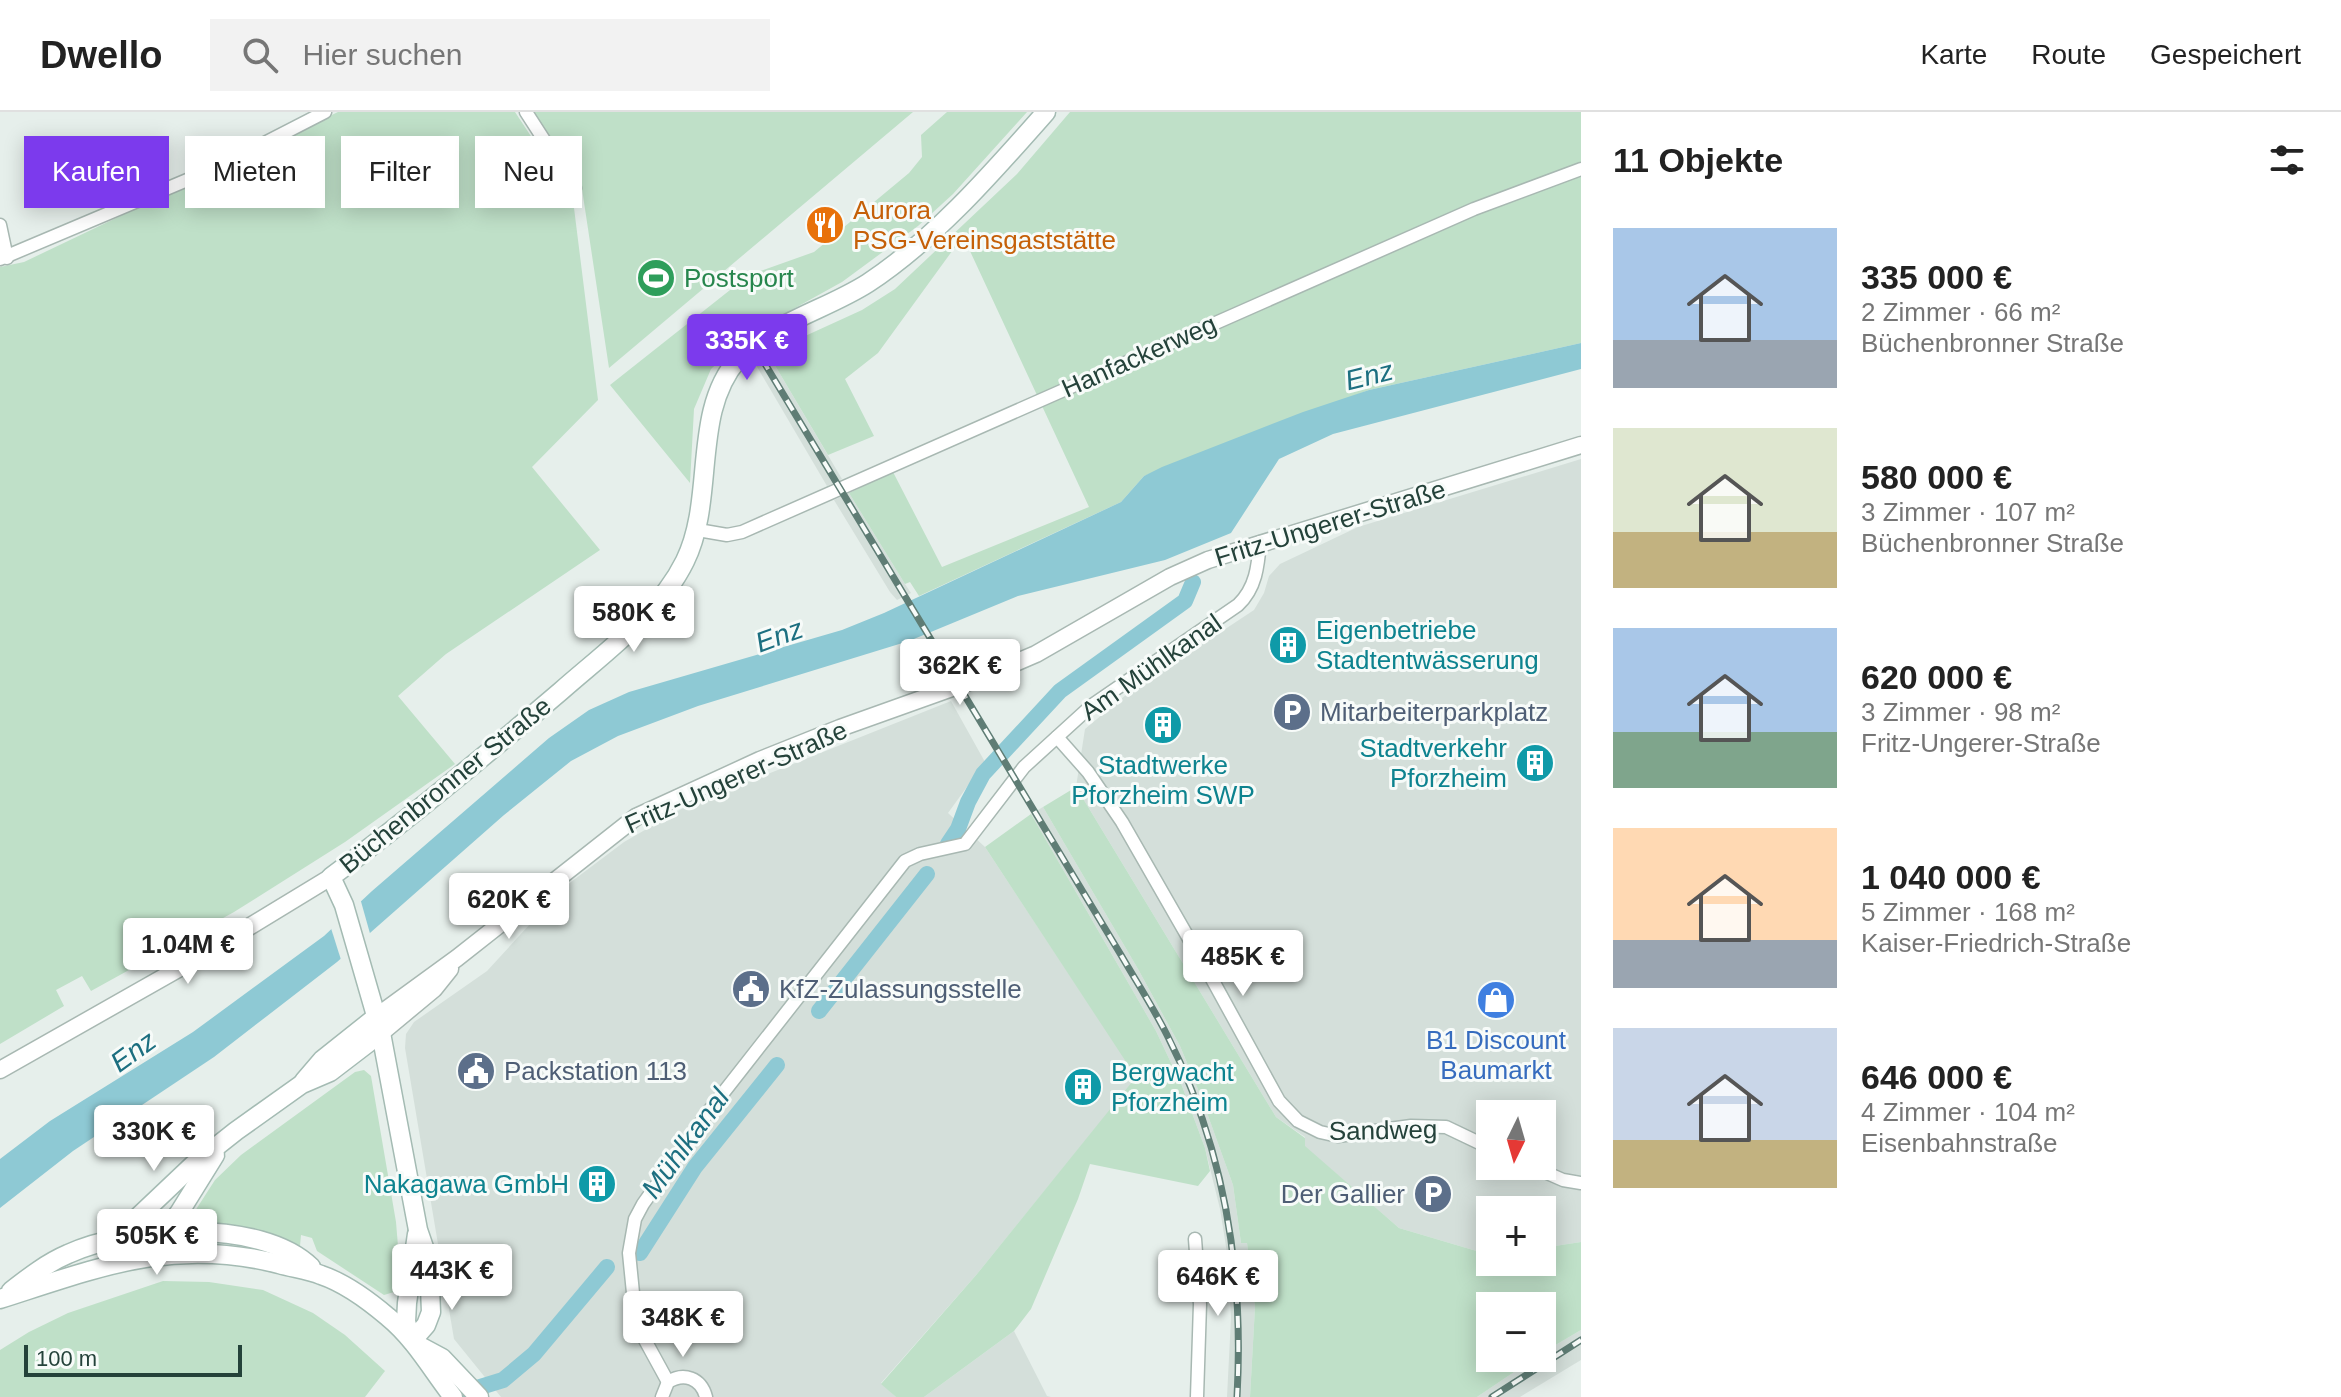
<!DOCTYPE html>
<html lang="de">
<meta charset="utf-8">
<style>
:root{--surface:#fff;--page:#f2f2f2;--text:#222;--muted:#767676;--line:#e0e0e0;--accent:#7c3aed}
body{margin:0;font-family:Arial,sans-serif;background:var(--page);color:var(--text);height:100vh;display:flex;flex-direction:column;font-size:30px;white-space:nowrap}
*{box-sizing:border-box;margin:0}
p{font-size:26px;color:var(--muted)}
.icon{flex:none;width:44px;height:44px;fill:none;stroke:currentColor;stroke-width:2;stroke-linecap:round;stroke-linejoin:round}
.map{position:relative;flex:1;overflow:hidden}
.panel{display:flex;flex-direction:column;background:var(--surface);width:760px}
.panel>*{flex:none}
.banner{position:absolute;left:24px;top:24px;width:760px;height:72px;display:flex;gap:16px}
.needle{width:52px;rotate:185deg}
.fabs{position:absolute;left:1476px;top:988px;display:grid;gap:16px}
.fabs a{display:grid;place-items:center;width:80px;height:80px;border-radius:0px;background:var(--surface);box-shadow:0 4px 20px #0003;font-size:40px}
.scale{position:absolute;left:24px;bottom:20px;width:218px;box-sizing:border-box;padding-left:8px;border:4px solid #24423a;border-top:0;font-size:22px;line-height:28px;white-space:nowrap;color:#24423a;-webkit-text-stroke:6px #f7fbf9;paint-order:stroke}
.price{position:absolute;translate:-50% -68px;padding:0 18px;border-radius:8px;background:#fff;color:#222;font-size:26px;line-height:52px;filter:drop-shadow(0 2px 4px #0008)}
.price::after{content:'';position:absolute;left:50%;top:48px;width:24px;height:18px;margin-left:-12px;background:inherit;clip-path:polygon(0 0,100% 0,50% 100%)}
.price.current{background:var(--accent);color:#fff}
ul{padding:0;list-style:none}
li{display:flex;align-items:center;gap:24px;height:200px;padding:0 32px}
li span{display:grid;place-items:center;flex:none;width:224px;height:160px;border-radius:0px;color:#555}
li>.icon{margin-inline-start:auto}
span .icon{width:96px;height:96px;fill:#fffc;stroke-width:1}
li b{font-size:34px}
h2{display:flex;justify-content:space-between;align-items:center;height:96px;padding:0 32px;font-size:34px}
.chip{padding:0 28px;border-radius:0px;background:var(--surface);box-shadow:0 4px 20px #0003;font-size:28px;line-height:72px}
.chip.current{background:var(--accent);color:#fff}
header{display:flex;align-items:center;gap:48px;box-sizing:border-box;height:112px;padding:0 40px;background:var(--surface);border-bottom:2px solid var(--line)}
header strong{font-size:38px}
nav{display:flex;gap:44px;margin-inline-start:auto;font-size:28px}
.search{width:560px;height:72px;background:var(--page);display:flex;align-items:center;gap:20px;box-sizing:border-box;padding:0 28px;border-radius:0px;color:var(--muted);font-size:30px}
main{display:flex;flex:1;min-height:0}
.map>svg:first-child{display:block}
.built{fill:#d4dfda;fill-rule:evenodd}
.green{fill:#bfe0c8}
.water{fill:#8ec9d4}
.pier{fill:#e6efeb}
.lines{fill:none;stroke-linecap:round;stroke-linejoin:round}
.canal{stroke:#8ec9d4;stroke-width:16}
.minor-casing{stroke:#a8b8b2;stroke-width:15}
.tertiary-casing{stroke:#a8b8b2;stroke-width:19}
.secondary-casing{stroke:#a4bbb3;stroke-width:21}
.minor{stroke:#fff;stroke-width:12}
.tertiary{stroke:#fff;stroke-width:16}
.secondary{stroke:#fff;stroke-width:18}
.rail-casing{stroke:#5f7d75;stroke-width:7}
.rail{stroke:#f7fbf9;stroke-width:4;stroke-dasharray:12;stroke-linecap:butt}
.labels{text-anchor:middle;stroke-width:6;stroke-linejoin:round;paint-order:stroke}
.food-label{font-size:26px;fill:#c56008;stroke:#f7fbf9;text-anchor:start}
.leisure-label{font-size:26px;fill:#27864d;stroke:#f7fbf9;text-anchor:start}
.street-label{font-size:26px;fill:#24423a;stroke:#f7fbf9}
.culture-label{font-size:26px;fill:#0d838f;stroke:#f7fbf9;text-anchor:start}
.service-label{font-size:26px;fill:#4e5e75;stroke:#f7fbf9;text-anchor:start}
.shop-label{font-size:26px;fill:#366cbe;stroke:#f7fbf9}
.water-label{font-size:28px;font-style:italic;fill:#1c6f80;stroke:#f7fbf9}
</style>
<header>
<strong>Dwello</strong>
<div class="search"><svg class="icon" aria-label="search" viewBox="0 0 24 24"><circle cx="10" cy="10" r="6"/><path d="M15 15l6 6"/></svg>Hier suchen</div>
<nav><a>Karte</a><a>Route</a><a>Gespeichert</a></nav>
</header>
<main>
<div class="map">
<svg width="1581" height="1285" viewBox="0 0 1581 1285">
<rect width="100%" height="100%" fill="#e6efeb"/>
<!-- built -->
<g class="built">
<path d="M770 245 842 367 827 374 756 253Z"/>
<path d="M1581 347V1130L1542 1136V1098H1490V1143L1399 1116 1304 1034 1305 1025 1276 1005 1076 675 1085 617 1127 582 1254 498 1264 481 1269 464 1280 452 1358 415ZM1490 1002H1542V1054H1490Z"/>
<path d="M849 381 905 472 911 481 897 488 890 480 834 388Z"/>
<path d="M951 589 985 650 948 701 985 735 1137 965 977 1162 881 1271 896 1285H501L454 1227 405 936 406 922 414 910 487 859 563 776 624 730 685 695Z"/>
<path d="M1043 695 1138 857 1180 934 1202 987 1233 1073 1241 1131H1247L1255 1195 1250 1285H1227L1231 1206 1228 1147 1220 1097 1205 1036 1182 974 1156 919 1031 702Z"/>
<path d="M1581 1218V1248L1520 1285H1477L1535 1246H1542V1241Z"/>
<path d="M1014 1219 1047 1284 1051 1285H924Z"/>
</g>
<!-- green -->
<g class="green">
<path d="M338 0H515L573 88 598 288 532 355 600 438 446 542 398 584 455 652 345 730 234 800 91 879 82 864 56 878 64 894 0 932V155L24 150Z"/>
<path d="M533 0H913L609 256 582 77Z"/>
<path d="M947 0H1027L953 82 918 114 842 170 750 221 711 257 694 297 690 371 610 273 749 163 814 140 909 61 922 45 921 23Z"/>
<path d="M1070 0H1581V231L1369 278 1144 364 1121 390 919 484 910 470 905 472 849 381 893 360 942 455 1089 395 963 124 878 241 845 267 874 324 828 343 770 245 792 230 862 198 895 177 1017 62Z"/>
<path d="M1076 675 1276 1005 1305 1026V1034L1399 1116 1490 1143V1150H1542V1136L1581 1130V1218L1542 1241V1194H1490V1246H1535L1477 1285H1250L1255 1195 1247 1131H1241L1233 1073 1202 987 1180 934 1138 857 1043 695Z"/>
<path d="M1031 702 1156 919 1182 974 1205 1036 1210 1059 1198 1074 1090 1052 1078 1087 1031 1197 1014 1219 924 1285H896L881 1272 977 1162 1136 965 985 735Z"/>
<path d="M364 958 371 964 396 1110 400 1158 394 1180 384 1183 317 1139 312 1126 301 1123 300 1134 245 1116 203 1112 197 1108 195 1099 215 1068 241 1043 355 960Z"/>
<path d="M163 1169 209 1170 263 1178 313 1201 345 1223 385 1259 365 1285H0V1238L29 1220 68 1201Z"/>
</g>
<!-- water -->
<path class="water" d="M1581 231V257L1333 322 1279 347 1231 421 1165 448 1018 484 909 529 698 594 618 624 571 649 504 703 337 850 214 945 73 1039 0 1096V1047L50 1009 193 920 324 824 372 779 549 626 589 598 629 580 842 518 884 501 1121 390 1144 364 1162 355 1303 300 1369 278Z"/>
<!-- pier -->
<path class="pier" d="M360 786 371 825 342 851 330 813Z"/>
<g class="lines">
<!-- canal -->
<g class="canal">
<path d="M948 732 958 717 968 690 983 662 1060 579 1185 489 1193 470"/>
<path d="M819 899 927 762"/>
<path d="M640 1141 695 1055 777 953"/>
<path d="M461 1281 503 1268 534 1242 607 1155"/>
</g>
<!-- minor casing -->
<g class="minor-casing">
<g id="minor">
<path d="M526 0 575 76"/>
<path d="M0 113 7 146"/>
<path d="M0 147 218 55 325 0"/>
<path d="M698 418 727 423 742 420 1474 97 1581 57"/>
<path d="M1057 625 1088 660 1122 710 1212 867 1279 989 1298 1009 1320 1020 1338 1024 1411 1014 1446 1015 1490 1036"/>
<path d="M1531 1054 1563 1068 1581 1071"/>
<path d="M1195 1127 1200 1192 1197 1285"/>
<path d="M668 1270 645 1228 634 1191 629 1141 635 1107 643 1092 709 999 905 749 920 742 965 732 1024 655 1091 594 1238 493C1256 476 1258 454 1260 430"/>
<path d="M662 1285 668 1270C684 1260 701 1266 706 1285"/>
</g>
</g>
<!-- tertiary casing -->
<g class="tertiary-casing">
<g id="tertiary">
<path d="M376 905 457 846 636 705 760 648 840 616 980 566 1036 542 1170 465 1208 448 1581 333"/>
<path d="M381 921 434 877 450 857"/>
<path d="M0 958 201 844 331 765"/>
</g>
</g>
<!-- secondary casing -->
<g class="secondary-casing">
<g id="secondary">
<path d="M304 969 322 948 376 905"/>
<path d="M118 1124 193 1053 236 1019 302 972 330 960 381 921"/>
<path d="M160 1124 179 1101 215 1043"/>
<path d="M11 1179C29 1165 47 1151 68 1142 128 1114 261 1106 311 1155"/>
<path d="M0 1187C100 1155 173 1125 279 1152 293 1156 308 1158 321 1163 345 1171 368 1188 388 1205 414 1226 432 1258 453 1285"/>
<path d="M411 1226 406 1210 407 1191 417 1122"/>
<path d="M412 1229 426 1213 431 1200 429 1150 418 1118 381 921 344 793 331 765C410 706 486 643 561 579 604 541 659 502 685 449 716 386 691 301 738 247 772 210 826 198 868 171 935 127 993 60 1046 0"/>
<path d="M414 1231 442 1246 479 1285"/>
</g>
</g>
<!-- minor -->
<use href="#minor" class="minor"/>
<!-- tertiary -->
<use href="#tertiary" class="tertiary"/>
<!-- secondary -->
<use href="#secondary" class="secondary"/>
<!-- rail casing -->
<g class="rail-casing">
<g id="rail">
<path d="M762 247 1121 843C1136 869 1153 895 1167 923 1224 1035 1244 1160 1237 1285"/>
<path d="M1492 1285 1581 1228"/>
</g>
</g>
<!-- rail -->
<use href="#rail" class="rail"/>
</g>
<!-- icons -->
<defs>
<g id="restaurant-disc" transform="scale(2)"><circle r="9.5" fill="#e8710a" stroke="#f7fbf9"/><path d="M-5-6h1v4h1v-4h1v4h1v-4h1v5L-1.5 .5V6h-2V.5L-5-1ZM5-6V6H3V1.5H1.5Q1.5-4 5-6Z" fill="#fff"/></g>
<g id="stadium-disc" transform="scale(2)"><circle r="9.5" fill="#2e9e5b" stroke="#f7fbf9"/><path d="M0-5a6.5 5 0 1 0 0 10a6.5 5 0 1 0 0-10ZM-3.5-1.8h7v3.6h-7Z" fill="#fff"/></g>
<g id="building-disc" transform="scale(2)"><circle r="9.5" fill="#0f9aa8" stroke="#f7fbf9"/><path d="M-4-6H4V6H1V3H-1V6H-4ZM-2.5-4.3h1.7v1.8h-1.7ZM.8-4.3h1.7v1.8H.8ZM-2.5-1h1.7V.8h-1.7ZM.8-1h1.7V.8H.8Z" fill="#fff"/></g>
<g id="parking-disc" transform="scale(2)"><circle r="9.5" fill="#5c6f8a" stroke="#f7fbf9"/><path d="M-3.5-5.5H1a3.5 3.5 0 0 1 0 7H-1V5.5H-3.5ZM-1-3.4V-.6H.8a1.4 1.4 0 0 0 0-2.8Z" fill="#fff"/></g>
<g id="civic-disc" transform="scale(2)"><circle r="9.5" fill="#5c6f8a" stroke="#f7fbf9"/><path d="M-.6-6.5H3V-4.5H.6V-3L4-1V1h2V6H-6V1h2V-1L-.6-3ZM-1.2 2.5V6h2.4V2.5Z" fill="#fff"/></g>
<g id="shop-disc" transform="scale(2)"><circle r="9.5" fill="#3f7fe0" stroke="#f7fbf9"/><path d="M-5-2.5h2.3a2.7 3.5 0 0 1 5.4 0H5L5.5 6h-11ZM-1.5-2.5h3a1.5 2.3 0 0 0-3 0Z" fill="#fff"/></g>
</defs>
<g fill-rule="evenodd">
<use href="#restaurant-disc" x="825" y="113"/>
<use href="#stadium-disc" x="656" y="166"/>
<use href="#building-disc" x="1288" y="533"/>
<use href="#parking-disc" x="1292" y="600"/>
<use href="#building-disc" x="1163" y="613"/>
<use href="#building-disc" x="1535" y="651"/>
<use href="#civic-disc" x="751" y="877"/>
<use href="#shop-disc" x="1496" y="888"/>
<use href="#civic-disc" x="476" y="959"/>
<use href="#building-disc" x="1083" y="975"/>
<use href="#building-disc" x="597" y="1072"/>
<use href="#parking-disc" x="1433" y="1082"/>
</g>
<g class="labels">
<!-- food labels -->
<g class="food-label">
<text x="853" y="107">Aurora<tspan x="853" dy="30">PSG-Vereinsgaststätte</tspan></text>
</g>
<!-- leisure labels -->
<g class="leisure-label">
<text x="684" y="175">Postsport</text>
</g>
<!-- street labels -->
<g class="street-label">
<text transform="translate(1139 244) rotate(-24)" y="9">Hanfackerweg</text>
<text transform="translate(1330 411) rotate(-17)" y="9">Fritz-Ungerer-Straße</text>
<text transform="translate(1151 555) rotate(-35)" y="9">Am Mühlkanal</text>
<text transform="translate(736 665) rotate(-24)" y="9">Fritz-Ungerer-Straße</text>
<text transform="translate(445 673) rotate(-39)" y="9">Büchenbronner Straße</text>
<text transform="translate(1383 1018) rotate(-1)" y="9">Sandweg</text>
</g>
<!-- culture labels -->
<g class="culture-label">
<text x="1316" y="527">Eigenbetriebe<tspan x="1316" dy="30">Stadtentwässerung</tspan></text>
<text x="1507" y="645" text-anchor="end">Stadtverkehr<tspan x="1507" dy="30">Pforzheim</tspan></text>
<text x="1163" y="662" text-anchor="middle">Stadtwerke<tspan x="1163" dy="30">Pforzheim SWP</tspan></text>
<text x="1111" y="969">Bergwacht<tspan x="1111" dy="30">Pforzheim</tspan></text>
<text x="569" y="1081" text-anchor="end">Nakagawa GmbH</text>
</g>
<!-- service labels -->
<g class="service-label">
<text x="1320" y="609">Mitarbeiterparkplatz</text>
<text x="779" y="886">KfZ-Zulassungsstelle</text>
<text x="504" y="968">Packstation 113</text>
<text x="1405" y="1091" text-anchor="end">Der Gallier</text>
</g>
<!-- shop labels -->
<g class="shop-label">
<text x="1496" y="937">B1 Discount<tspan x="1496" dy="30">Baumarkt</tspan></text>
</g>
<!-- water labels -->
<g class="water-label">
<text transform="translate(1369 263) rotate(-14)" y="10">Enz</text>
<text transform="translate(779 523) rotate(-20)" y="10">Enz</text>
<text transform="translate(133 939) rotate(-36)" y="10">Enz</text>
<text transform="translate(685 1031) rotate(-54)" y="10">Mühlkanal</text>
</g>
</g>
</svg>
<div class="fabs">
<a><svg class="needle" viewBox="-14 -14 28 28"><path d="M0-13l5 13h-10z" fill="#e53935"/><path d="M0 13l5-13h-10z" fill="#767676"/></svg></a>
<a>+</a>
<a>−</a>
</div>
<div class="scale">100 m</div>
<b class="price current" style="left:747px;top:270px">335K €</b>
<b class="price" style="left:634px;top:542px">580K €</b>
<b class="price" style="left:960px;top:595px">362K €</b>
<b class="price" style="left:509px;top:829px">620K €</b>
<b class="price" style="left:188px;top:874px">1.04M €</b>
<b class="price" style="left:1243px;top:886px">485K €</b>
<b class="price" style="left:154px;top:1061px">330K €</b>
<b class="price" style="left:157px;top:1165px">505K €</b>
<b class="price" style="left:452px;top:1200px">443K €</b>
<b class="price" style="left:1218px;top:1206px">646K €</b>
<b class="price" style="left:683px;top:1247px">348K €</b>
<div class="banner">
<a class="chip current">Kaufen</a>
<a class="chip">Mieten</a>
<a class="chip">Filter</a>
<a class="chip">Neu</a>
</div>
</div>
<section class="panel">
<h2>11 Objekte<svg class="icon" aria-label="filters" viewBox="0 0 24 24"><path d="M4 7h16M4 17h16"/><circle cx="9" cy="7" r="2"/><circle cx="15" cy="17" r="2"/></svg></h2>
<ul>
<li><span style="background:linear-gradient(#a9c7e8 70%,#9aa5b1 0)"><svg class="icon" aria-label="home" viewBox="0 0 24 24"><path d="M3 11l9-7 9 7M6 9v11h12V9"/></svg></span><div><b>335 000 €</b><p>2 Zimmer · 66 m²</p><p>Büchenbronner Straße</p></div></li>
<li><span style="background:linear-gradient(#dfe7d0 65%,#c2b280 0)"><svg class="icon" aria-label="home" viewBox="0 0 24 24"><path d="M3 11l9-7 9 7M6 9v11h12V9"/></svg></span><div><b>580 000 €</b><p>3 Zimmer · 107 m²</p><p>Büchenbronner Straße</p></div></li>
<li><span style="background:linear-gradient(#a9c7e8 65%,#7fa58c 0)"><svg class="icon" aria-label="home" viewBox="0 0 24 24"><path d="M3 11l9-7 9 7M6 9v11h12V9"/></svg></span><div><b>620 000 €</b><p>3 Zimmer · 98 m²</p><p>Fritz-Ungerer-Straße</p></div></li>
<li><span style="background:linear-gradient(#ffd9b3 70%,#9aa5b1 0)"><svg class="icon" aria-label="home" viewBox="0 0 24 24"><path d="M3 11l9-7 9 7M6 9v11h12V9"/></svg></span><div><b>1 040 000 €</b><p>5 Zimmer · 168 m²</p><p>Kaiser-Friedrich-Straße</p></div></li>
<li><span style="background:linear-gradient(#c9d6e8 70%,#c2b280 0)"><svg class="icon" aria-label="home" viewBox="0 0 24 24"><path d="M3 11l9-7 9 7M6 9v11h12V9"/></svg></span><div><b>646 000 €</b><p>4 Zimmer · 104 m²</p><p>Eisenbahnstraße</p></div></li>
</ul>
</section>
</main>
